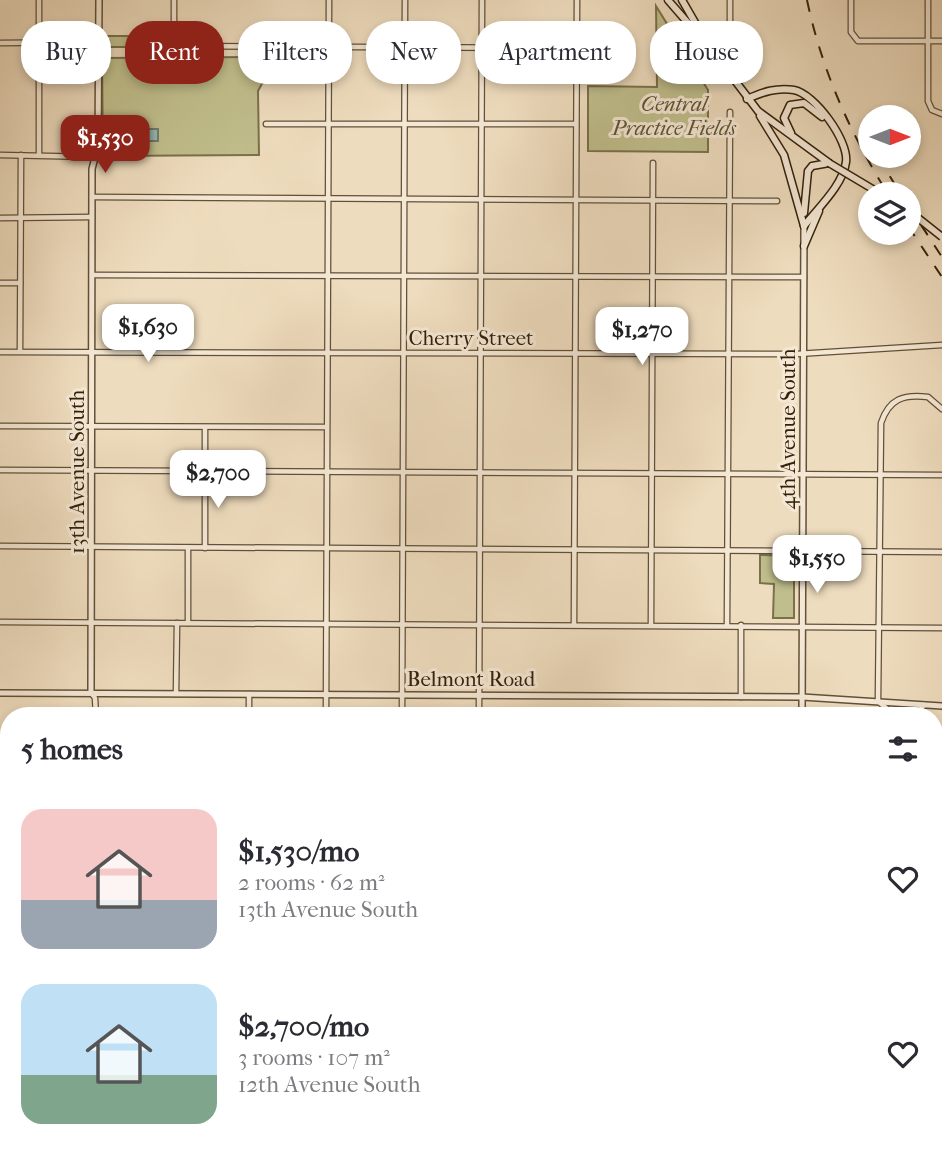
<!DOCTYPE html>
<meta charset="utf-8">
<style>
:root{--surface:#fff;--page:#f7f7f7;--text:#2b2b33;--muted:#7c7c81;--accent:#8f2418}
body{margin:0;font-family:"IM FELL French Canon",serif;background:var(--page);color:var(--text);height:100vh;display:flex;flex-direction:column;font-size:26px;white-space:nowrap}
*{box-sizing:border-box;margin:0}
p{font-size:23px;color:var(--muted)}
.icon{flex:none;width:38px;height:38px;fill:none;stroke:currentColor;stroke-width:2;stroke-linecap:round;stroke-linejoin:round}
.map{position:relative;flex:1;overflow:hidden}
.side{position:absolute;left:0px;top:707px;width:943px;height:450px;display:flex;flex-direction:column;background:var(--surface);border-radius:28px 28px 0 0;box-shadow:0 4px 10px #0003}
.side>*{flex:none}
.hud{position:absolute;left:21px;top:21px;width:901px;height:63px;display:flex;gap:14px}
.needle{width:46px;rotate:90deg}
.buttons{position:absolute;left:858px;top:105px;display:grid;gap:14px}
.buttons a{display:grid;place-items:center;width:63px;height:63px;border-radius:50%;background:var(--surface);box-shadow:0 4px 10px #0003;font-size:35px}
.price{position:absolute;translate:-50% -60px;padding:0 16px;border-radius:14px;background:#fff;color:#222;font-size:23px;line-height:46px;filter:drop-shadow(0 2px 4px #0008)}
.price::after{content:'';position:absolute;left:50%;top:42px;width:21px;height:16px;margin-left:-10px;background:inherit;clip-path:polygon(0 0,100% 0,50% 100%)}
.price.active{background:var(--accent);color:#fff}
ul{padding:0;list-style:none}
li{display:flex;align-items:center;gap:21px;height:175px;padding:0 21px}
li span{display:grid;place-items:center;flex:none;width:196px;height:140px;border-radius:21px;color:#555}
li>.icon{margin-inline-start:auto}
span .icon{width:84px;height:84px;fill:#fffc;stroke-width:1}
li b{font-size:30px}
h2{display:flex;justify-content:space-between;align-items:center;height:84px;padding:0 21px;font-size:30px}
.chip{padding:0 24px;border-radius:28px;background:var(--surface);box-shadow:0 4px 10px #0003;font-size:24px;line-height:63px}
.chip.active{background:var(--accent);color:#fff}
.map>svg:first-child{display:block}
.green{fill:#c0be8c;stroke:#7a704b;stroke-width:2}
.water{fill:#99bbb3;stroke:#717d6f;stroke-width:2}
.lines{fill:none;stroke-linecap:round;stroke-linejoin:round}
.minor-casing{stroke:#625037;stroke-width:7}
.tertiary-casing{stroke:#625037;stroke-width:8}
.secondary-casing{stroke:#34210a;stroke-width:9}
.minor{stroke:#f4e8d5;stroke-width:4.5}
.tertiary{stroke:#f4e8d5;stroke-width:5}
.secondary{stroke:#f4e8d5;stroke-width:6}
.rail{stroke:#34210a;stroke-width:2;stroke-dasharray:12 12;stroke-linecap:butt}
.secondary-bridge-casing{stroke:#34210a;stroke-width:9;stroke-linecap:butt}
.secondary-bridge{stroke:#f4e8d5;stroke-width:6}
.labels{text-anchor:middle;stroke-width:6;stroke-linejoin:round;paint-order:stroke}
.park-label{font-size:21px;font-style:italic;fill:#5e5031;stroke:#f4e8d5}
.street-label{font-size:21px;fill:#34210a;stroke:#f4e8d5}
</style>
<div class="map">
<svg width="942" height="1156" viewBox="0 0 942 1156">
<rect width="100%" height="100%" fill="#eedcbe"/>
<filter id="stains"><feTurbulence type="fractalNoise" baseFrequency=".00286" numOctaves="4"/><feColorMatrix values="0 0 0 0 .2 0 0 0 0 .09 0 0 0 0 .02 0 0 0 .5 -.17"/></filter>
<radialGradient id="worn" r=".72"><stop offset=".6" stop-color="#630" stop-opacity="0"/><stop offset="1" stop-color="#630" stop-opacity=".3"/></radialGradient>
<!-- green -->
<g class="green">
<path d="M656 6 708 90V152L588 151V86L657 87Z"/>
<rect x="106" y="36" width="24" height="11"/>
<path d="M264 57V80L258 91 259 155 103 156 102 58Z"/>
<path d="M760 555 794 556V618H773L774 584 760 583Z"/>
<path d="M0 887 9 888V1005L0 1008Z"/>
<path d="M934 1007 942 1013V1035L935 1038Z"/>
<path d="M942 1043V1156H777L773 1148H934L935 1046Z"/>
<path d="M9 1051V1148H473L468 1156H0V1056Z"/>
</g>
<!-- water -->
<g class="water">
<path d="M134 129H158V141H133Z"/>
<path d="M9 783V833H0V784Z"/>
<path d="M0 849H9V885L0 884Z"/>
<path d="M9 1014V1051L0 1056V1020Z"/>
<path d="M934 1081 942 1082V1114L935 1116Z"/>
<path d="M473 1148H519L516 1156H468Z"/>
<path d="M731 1148H773L777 1156H734Z"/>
</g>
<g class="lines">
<!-- minor casing -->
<g class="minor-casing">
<g id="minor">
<path d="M39 0V155"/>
<path d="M174 0V46L576 48"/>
<path d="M851 0V32L858 41H942"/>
<path d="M928 0V101L932 110 942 114"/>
<path d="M0 43 99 42"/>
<path d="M708 45 730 31V0"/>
<path d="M266 124H576"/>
<path d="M0 155 95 157"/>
<path d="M92 197 777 201"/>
<path d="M0 218 92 217"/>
<path d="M92 275 804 277"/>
<path d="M0 283H20"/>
<path d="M20 351 21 155"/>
<path d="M0 352 797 354 942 345"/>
<path d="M0 426 326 427"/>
<path d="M0 470 942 475"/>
<path d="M0 546 942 552"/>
<path d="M188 548V623"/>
<path d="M205 548V428"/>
<path d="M0 622 942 628"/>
<path d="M574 624 577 0"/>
<path d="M651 625 653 163"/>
<path d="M727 625 730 112"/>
<path d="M92 694 95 698 96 716"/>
<path d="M176 694 177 623"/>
<path d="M741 697V625"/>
<path d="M249 716V694"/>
<path d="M326 716 329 0"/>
<path d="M402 716 405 0"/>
<path d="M479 716 482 0"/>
<path d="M895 716 878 701 881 423C889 399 903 394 928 397L942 409"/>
<path d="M916 716 924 705"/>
<path d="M934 750 942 757"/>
<path d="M934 810 942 801"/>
<path d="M934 851 942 857"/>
<path d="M934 928 942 919"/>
<path d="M0 1155 9 1148"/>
<path d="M369 1156 375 1148"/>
</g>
</g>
<!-- tertiary casing -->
<g class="tertiary-casing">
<g id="tertiary">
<path d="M0 693 802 697 942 706"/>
<path d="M91 693 92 169 98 146 99 0"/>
<path d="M802 716 804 226"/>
<path d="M934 951 942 957"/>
</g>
</g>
<!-- secondary casing -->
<g class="secondary-casing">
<g id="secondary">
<path d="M668 0 701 38"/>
<path d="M682 0 708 45 758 111 829 163"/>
<path d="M747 99C763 92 777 87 794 90 815 94 849 141 846 162 843 185 818 208 804 226"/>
<path d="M760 116 784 155 804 226"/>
<path d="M791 133 784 118 790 105 804 103 822 117"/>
<path d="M804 213 808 171 812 166 829 163"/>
<path d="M804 246 819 211"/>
</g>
</g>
<!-- minor -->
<use href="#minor" class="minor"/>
<!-- tertiary -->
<use href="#tertiary" class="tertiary"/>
<!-- secondary -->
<use href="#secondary" class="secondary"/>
<!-- rail -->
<g class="rail">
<path d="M807 0C822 71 850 133 888 194"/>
<path d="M877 156 901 194"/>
<path d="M908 205 942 257"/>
<path d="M908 226 942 277"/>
</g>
<!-- secondary-bridge casing -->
<g class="secondary-bridge-casing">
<g id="secondary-bridge">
<path d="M829 163 881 194"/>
<path d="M908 210 942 237"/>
</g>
</g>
<!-- secondary-bridge -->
<use href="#secondary-bridge" class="secondary-bridge"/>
</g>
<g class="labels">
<!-- park labels -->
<g class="park-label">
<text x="674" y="111">Central<tspan x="674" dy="24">Practice Fields</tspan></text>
</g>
<!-- street labels -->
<g class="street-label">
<text x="471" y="345">Cherry Street</text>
<text transform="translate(788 429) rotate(-90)" y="7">4th Avenue South</text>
<text transform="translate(77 472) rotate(-90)" y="7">13th Avenue South</text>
<text x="471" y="686">Belmont Road</text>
</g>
</g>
<rect width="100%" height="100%" filter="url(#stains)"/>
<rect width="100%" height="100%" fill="url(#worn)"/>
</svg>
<div class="buttons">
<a><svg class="needle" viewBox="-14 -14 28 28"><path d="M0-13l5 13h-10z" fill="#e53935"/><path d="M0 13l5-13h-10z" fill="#7c7c81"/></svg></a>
<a><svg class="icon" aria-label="layers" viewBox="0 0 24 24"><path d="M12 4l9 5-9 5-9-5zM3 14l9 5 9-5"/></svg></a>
</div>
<b class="price active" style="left:105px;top:175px">$1,530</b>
<b class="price" style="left:148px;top:364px">$1,630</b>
<b class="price" style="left:642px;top:367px">$1,270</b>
<b class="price" style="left:218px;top:510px">$2,700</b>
<b class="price" style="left:817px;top:595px">$1,550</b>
<div class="hud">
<a class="chip">Buy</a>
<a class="chip active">Rent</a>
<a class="chip">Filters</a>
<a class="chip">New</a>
<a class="chip">Apartment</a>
<a class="chip">House</a>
</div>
<section class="side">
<h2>5 homes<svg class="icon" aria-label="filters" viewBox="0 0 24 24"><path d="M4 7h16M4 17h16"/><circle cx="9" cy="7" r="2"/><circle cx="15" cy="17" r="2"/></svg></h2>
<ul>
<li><span style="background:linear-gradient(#f6c9c9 65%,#9aa5b1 0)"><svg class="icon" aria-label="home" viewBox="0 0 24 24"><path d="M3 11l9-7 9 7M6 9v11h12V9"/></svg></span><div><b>$1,530/mo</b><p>2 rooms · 62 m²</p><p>13th Avenue South</p></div><svg class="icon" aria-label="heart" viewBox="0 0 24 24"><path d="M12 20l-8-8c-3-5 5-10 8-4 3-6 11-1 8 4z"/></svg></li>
<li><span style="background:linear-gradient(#bfe0f5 65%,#7fa58c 0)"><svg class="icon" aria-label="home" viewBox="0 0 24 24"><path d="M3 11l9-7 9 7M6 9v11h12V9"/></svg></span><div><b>$2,700/mo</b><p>3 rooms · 107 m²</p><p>12th Avenue South</p></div><svg class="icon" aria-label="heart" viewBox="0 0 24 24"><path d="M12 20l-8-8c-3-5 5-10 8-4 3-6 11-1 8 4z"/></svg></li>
</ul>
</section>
</div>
